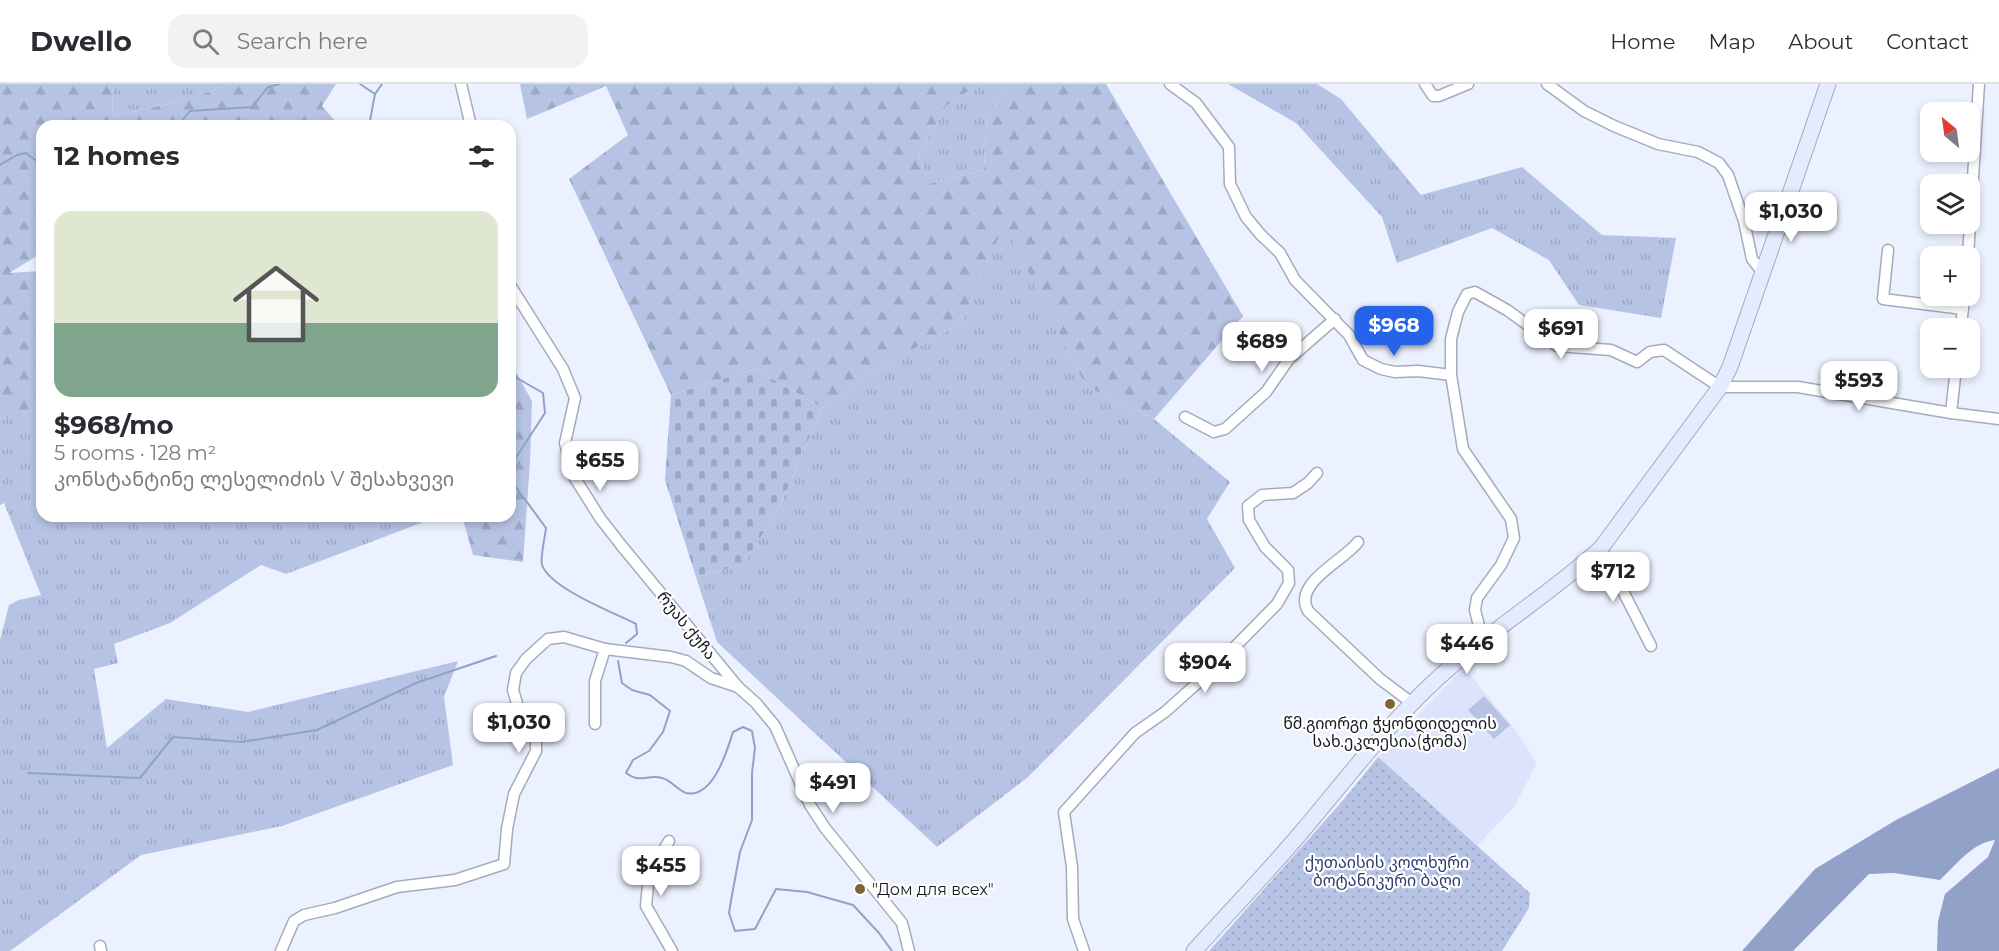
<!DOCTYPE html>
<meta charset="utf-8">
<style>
:root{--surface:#fff;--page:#f2f2f3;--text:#2b2b33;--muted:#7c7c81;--line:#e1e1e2;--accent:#2563eb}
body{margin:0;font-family:Montserrat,"Noto Sans Georgian",sans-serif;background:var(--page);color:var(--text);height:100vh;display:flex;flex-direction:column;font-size:22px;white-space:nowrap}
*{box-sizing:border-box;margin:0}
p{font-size:20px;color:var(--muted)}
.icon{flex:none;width:33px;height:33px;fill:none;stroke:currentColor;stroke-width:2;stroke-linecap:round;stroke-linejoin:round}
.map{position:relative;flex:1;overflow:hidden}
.drawer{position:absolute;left:36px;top:36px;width:480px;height:402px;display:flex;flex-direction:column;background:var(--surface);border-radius:18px;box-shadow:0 3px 9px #0003}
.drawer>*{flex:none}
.needle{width:39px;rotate:331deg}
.controls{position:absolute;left:1920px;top:18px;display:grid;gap:12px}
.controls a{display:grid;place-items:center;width:60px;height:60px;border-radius:12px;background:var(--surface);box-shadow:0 3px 9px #0003;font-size:30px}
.price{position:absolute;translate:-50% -51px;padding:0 14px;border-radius:12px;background:#fff;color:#222;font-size:20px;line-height:39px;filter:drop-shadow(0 2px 3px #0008)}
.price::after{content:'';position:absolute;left:50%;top:36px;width:18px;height:14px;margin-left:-9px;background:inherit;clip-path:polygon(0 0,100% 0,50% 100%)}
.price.current{background:var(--accent);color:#fff}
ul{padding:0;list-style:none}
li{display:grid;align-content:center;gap:12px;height:318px;padding:0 18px}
li span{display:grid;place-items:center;height:186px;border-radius:18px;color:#555}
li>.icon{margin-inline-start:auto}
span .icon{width:108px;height:108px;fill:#fffc;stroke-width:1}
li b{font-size:26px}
h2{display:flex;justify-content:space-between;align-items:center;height:72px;padding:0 18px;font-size:26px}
header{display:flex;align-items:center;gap:36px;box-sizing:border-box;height:84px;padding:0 30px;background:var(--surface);border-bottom:2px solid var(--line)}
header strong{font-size:28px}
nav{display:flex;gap:33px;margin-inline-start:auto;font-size:21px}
.search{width:420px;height:54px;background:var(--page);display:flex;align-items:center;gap:15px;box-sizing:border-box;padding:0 21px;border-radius:18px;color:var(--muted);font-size:22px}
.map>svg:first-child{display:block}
.built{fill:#dbe4fc}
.grass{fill:url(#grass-tufts)}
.forest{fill:url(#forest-firs)}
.cemetery{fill:url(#cemetery-stones)}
.park{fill:url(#park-dots)}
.pitch{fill:#b6c3e5}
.water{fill:#92a1c7}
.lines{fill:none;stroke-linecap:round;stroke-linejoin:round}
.stream{stroke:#92a1c7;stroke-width:2}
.minor-casing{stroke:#a5abbc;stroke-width:13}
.secondary-casing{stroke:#a5abbc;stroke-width:17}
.minor{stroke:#fff;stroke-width:10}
.secondary{stroke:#e4ebfe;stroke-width:15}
.poi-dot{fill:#7b6535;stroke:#fefefe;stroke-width:2}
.labels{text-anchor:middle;stroke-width:4.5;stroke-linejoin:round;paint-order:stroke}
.street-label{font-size:16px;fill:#16181e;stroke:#fefefe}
.poi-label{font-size:16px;fill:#16181e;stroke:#fefefe}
.park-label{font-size:16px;fill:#2c3b6e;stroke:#fefefe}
</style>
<header>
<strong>Dwello</strong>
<div class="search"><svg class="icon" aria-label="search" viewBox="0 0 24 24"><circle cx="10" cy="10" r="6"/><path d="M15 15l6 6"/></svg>Search here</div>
<nav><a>Home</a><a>Map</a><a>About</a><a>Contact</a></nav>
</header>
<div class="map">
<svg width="1999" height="867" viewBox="0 0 1999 867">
<defs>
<pattern id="grass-tufts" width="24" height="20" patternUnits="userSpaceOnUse" patternTransform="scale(1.5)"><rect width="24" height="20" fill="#b6c3e5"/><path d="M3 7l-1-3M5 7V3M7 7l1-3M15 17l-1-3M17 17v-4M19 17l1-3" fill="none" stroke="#9ca7c4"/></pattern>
<pattern id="forest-firs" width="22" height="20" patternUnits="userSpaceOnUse" patternTransform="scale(1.5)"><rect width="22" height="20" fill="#b6c3e5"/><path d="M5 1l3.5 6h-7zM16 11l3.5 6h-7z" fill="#9ca7c4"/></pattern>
<pattern id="cemetery-stones" width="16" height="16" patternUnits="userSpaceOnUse" patternTransform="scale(1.5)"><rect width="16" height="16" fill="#b6c3e5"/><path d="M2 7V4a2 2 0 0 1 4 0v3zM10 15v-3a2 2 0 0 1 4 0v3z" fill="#9ca7c4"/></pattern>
<pattern id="park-dots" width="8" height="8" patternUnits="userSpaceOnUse" patternTransform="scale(1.5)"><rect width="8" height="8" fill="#b6c3e5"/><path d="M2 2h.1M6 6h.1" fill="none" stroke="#9ca7c4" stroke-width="1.8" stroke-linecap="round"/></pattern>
</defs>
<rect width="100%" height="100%" fill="#ecf1ff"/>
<!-- built -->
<path class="built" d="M1464 583 1514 644 1537 679 1514 723 1477 762 1378 673Z"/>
<!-- grass -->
<g class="grass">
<path d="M112 0H231L182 17 113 32Z"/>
<path d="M979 0H1013L987 30 984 86 928 100 919 71 946 22Z"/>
<path d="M1228 0H1317L1341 15 1421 111 1522 83 1602 151 1676 154 1661 234 1579 221 1549 176 1492 144 1397 179 1382 133 1296 39Z"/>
<path d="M1004 139 1086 302 1154 335 1230 398 1207 435 1235 484 1028 693 937 763 717 558 696 493 744 480 780 422 822 324 878 284 962 239Z"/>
<path d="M42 324V432H427L421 439 286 490 261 481 170 539 114 560 118 579 94 585 107 664 166 615 248 628 458 577 444 613 453 681 282 742 141 771 10 867H0V556L9 521 19 516 41 511 4 419 0 421V337L11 331Z"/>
</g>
<!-- forest -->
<g class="forest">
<path d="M0 0H112L113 32 182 17 231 0H336L322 22 340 42H42V169L9 189 42 187V324L12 331 0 337Z"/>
<path d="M520 0H979L946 22 919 71 928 100 984 86 987 30 1013 0H1106L1243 232 1154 335 1086 302 1004 140 962 239 878 284 822 324 755 285 671 311 569 95 628 51 606 2 527 35Z"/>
<path d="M510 278 532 317 530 378 523 478 473 471 462 432H510Z"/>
</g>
<!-- cemetery -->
<path class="cemetery" d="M755 285 822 324 780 422 744 480 696 493 665 396 671 311Z"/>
<!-- park -->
<path class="park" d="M1378 673 1530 809 1529 824 1502 867H1209L1345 714Z"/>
<!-- pitch -->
<path class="pitch" d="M1484 612 1510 641 1494 655 1468 626Z"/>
<!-- water -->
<path class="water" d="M1999 684V867H1937L1938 837 1945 810 1988 773 1995 756C1972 759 1956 781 1940 796L1894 789 1869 790 1793 867H1742L1815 785 1896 736Z"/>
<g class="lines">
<!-- stream -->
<g class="stream">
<path d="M360 0 375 10 369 42"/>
<path d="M375 10 382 0"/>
<path d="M178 42 190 27 252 23 268 3 279 0"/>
<path d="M0 81 17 71 26 69 42 81"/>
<path d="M510 290 543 309 545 329 515 375 510 392"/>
<path d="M510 395 546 444C545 453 540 474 542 481 551 505 613 528 636 540L637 550 626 559"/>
<path d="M618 577 622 599 632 606 650 611 670 627 663 648 649 667 633 676 626 689C641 700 647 690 662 694 671 696 677 706 686 709 713 715 727 667 733 648L743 643 752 647 755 664 752 689V736L740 768 732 811 729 829 735 847 755 845 776 805 807 808 853 821 879 849 892 867"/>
<path d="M28 689 140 694 173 653 241 658 317 646 416 599 496 572"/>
</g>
<!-- minor casing -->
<g class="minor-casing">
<g id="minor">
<path d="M461 0 471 42"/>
<path d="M1170 0 1196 19 1229 63 1230 100 1246 133 1261 151 1280 169 1295 196 1349 251 1363 276 1381 285 1395 288 1418 287 1451 291 1463 365 1511 435 1514 454 1501 481 1477 514 1475 526 1483 558"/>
<path d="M1425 0 1433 12H1439L1468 0"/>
<path d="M1547 0 1584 27 1614 42 1658 60 1698 68 1719 79 1728 91 1744 137 1752 175 1763 189"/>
<path d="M1888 166 1883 215 1963 225"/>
<path d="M1968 172 1979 0"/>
<path d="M510 201 563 285 575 314 565 359 573 391 600 434 621 461 738 603 756 619 775 642 810 721 825 744 902 839 909 867"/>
<path d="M1961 244 1964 212"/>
<path d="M1451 291V255L1458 228 1467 210 1475 208 1507 226 1557 262 1611 266 1637 278 1650 268 1664 266 1720 303H1798L1951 329 1999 335"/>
<path d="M1951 329 1956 284"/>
<path d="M1185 333 1214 348 1225 345 1266 308 1289 275 1335 235"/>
<path d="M1358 458C1345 476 1292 499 1308 527L1380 595 1412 619"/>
<path d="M1601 464 1651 562"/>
<path d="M595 640V597L605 565"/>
<path d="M669 757 649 790 646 822 672 867"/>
<path d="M100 862 101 867"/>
<path d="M281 867 294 837 304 831 335 824 397 803 455 796 504 780 507 745 514 710 536 667V652L519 626 513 606 516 589 526 575 548 555 564 553 605 565 671 573 686 577 711 594 738 603"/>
<path d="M1084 867 1073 835 1072 783 1064 728 1135 649 1165 628 1212 586 1277 520 1289 499 1288 486 1265 463 1249 436 1248 422 1262 411 1293 409 1308 399 1317 389"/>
</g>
</g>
<!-- secondary casing -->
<g class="secondary-casing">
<path id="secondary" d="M1194 867C1231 826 1269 787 1304 745 1347 694 1388 640 1437 595 1489 547 1549 511 1601 464L1720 303 1730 283 1828 0"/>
</g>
<!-- minor -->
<use href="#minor" class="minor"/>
<!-- secondary -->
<use href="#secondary" class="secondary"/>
</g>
<!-- markers -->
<g class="poi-dot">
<circle cx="1390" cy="620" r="6"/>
<circle cx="860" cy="805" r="6"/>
</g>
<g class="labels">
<!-- street labels -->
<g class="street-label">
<text transform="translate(687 541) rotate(51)" y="6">რუას ქუჩა</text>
</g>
<!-- poi labels -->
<g class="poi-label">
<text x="1390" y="645">წმ.გიორგი ჭყონდიდელის<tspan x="1390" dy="18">სახ.ეკლესია(ჭომა)</tspan></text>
<text x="872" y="811" text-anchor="start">"Дом для всех"</text>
</g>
<!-- park labels -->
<g class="park-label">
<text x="1387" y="784">ქუთაისის კოლხური<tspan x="1387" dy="18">ბოტანიკური ბაღი</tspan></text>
</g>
</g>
</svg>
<div class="controls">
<a><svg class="needle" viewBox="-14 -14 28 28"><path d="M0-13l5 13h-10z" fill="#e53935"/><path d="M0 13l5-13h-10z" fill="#7c7c81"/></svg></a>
<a><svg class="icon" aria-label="layers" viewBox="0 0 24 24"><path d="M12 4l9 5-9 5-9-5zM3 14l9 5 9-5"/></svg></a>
<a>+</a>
<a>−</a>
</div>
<b class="price" style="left:1791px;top:159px">$1,030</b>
<b class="price current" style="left:1394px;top:273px">$968</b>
<b class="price" style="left:1561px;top:276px">$691</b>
<b class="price" style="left:1262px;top:289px">$689</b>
<b class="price" style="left:1859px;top:328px">$593</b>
<b class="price" style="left:600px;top:408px">$655</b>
<b class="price" style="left:1613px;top:519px">$712</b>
<b class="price" style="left:1467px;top:591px">$446</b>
<b class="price" style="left:1205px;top:610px">$904</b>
<b class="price" style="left:519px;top:670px">$1,030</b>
<b class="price" style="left:833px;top:730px">$491</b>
<b class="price" style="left:661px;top:813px">$455</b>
<section class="drawer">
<h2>12 homes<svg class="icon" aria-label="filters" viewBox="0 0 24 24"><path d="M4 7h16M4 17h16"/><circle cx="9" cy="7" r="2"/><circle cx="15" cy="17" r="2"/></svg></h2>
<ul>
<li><span style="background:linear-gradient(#dfe7d0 60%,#7fa58c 0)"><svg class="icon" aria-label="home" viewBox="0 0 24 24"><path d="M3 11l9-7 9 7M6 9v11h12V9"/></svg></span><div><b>$968/mo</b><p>5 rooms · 128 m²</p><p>კონსტანტინე ლესელიძის V შესახვევი</p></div></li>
</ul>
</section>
</div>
